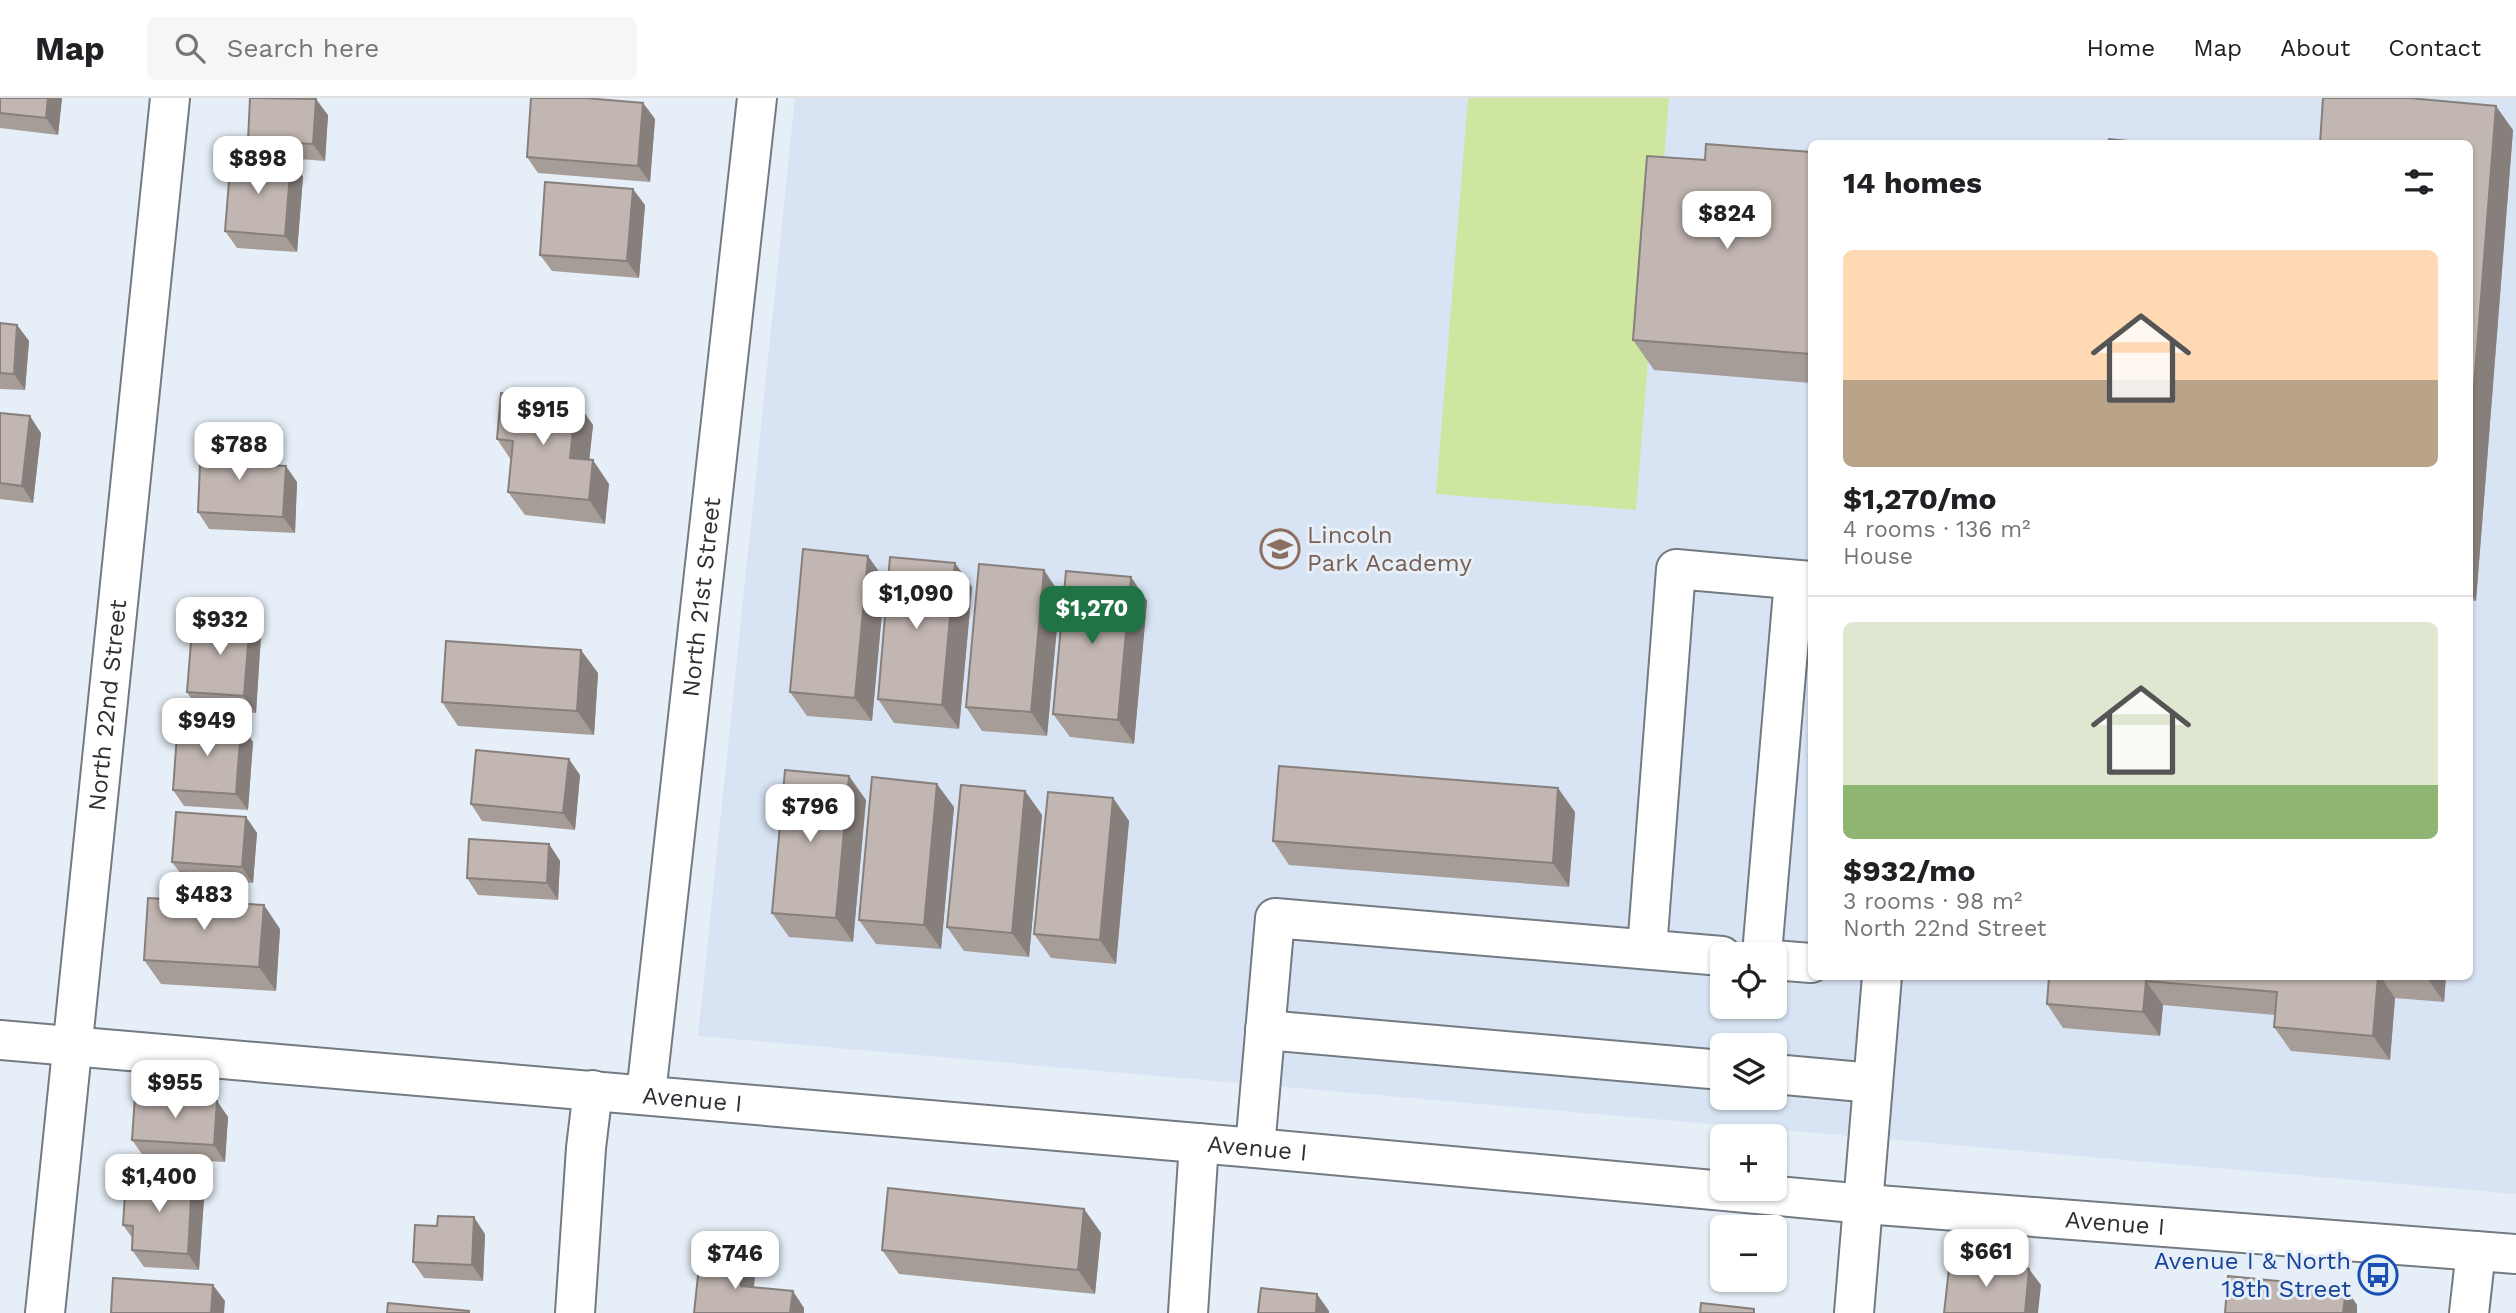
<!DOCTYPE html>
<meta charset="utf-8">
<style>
:root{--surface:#fff;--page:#f6f6f6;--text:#202124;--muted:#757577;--line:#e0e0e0;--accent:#207345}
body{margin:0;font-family:"Work Sans",sans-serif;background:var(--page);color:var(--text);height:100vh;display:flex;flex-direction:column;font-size:26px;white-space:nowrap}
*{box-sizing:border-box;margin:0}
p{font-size:23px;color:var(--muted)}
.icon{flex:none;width:38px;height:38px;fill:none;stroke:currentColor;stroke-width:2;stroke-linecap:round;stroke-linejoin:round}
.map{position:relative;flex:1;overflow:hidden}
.drawer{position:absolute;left:1808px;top:42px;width:665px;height:840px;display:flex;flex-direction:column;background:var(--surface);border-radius:10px;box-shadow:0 2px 5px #0004}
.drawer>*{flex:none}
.fabs{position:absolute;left:1710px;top:844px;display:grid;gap:14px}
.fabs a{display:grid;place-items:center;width:77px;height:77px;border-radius:10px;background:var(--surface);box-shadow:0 2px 5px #0004;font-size:35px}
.price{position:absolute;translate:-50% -60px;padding:0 16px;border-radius:14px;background:#fff;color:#222;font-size:23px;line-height:46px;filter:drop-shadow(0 2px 4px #0008)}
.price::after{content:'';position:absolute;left:50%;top:42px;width:21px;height:16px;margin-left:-10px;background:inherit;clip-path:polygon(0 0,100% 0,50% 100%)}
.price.selected{background:var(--accent);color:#fff}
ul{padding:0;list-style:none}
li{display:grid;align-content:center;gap:14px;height:371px;padding:0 35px}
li+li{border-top:2px solid var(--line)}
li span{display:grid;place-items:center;height:217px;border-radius:10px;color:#555}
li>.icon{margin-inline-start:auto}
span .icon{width:126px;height:126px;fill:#fffc;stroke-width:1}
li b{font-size:30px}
h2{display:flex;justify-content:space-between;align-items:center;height:84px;padding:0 35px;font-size:30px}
header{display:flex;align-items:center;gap:42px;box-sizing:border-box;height:98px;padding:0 35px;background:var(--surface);border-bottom:2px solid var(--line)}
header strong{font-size:33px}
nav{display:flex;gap:38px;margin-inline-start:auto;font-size:24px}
.search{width:490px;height:63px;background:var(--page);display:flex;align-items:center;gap:18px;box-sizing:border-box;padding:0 24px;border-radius:10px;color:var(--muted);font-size:26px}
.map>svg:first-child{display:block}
.built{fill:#d8e4f3;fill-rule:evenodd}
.green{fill:#cfe6a0}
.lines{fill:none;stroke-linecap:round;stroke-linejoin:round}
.minor-casing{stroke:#737a81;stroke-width:42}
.minor{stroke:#fff;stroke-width:38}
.wall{fill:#a69d98}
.shaded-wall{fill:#877f7c}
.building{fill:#c1b6b1;stroke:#877f7c;stroke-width:2}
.labels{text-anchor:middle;stroke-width:6;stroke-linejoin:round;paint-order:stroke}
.education-label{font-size:24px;fill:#785e54;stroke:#e6eff7;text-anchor:start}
.street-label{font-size:24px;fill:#2c2f33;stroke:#e6eff7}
.transit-label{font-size:24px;fill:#164399;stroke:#e6eff7;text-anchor:end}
</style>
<header>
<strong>Map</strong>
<div class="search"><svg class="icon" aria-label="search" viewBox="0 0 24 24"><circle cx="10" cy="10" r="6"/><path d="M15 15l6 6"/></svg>Search here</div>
<nav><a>Home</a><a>Map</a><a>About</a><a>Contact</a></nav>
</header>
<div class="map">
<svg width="2516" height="1215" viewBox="0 0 2516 1215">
<rect width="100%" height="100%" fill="#e6eff7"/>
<!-- built -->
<path class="built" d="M795 0H2516V1096L698 938ZM1811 46H2469V878H1811ZM1722 856H1774V908H1722ZM1722 947H1774V999H1722Z"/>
<!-- green -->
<path class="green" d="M1468 0H1669L1636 412 1436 396Z"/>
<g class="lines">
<!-- minor casing -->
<g class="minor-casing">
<g id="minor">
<path d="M1647 851 1676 471 1811 483"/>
<path d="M1762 856 1794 482"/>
<path d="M1774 862 1811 865"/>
<path d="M1265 932 1722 972"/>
<path id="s1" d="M0 942 1255 1050 1865 1106 2516 1156"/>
<path d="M1774 976 1873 985"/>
<path id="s2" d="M646 996 757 0"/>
<path d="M1255 1050 1275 820 1722 858"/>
<path id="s3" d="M45 1215 170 0"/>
<path d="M575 1215 586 1050 593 992"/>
<path d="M1188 1215 1199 1045"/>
<path d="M1854 1215 1882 878"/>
<path d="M2469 1215 2476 1153"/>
</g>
</g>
<!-- minor -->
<use href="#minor" class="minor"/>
</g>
<!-- wall -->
<g class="wall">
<path d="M62 0 58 37 0 30V15Z"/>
<path d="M643 5 655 21 650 84 538 75 527 59Z"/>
<path d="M328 17 325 63 259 58 248 42Z"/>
<path d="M2513 32 2476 503 2469 502V46Z"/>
<path d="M1811 54V285L1654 272 1633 242 1705 62Z"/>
<path d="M291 63 303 79 297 154 237 150 225 133Z"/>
<path d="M645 107 639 180 552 173 540 157Z"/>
<path d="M0 225 17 227 29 243 25 292 0 291Z"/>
<path d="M576 303 593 327 589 362 609 386 605 426 525 417 508 394 511 362 497 341Z"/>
<path d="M0 315 41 335 33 405 0 401Z"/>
<path d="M250 346 262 362V366L297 384 295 435 209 431 198 414Z"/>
<path d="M1131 479 1147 503 1134 646 1070 639 1053 616Z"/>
<path d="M885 482 872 623 807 618 790 594Z"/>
<path d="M972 489 959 631 894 625 878 601Z"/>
<path d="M1060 496 1047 638 982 633 966 609Z"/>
<path d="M250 521 261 537 256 615 198 611 187 594 200 544Z"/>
<path d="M598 575 594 637 458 628 442 604Z"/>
<path d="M253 644 248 712 184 708 173 692Z"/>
<path d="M580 677 575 732 482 723 471 706Z"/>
<path d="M1025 693 1042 717 1029 859 964 853 947 829Z"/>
<path d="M1113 700 1129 723 1116 866 1051 860 1034 836Z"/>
<path d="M866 702 853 844 789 839 772 815Z"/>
<path d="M954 709 941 851 876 846 859 822Z"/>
<path d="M1575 714 1569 789 1289 767 1273 743Z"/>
<path d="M246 719 257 735 253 785 184 780 172 764Z"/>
<path d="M549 746 560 763 558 802 478 797 467 780Z"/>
<path d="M280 831 276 893 161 886 144 862Z"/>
<path d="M2049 878H2446L2444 904 2395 900 2390 962 2291 953 2274 929 2275 917 2163 907 2160 938 2063 930 2047 906Z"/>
<path d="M217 1003 228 1019 225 1064 144 1059 132 1042Z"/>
<path d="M204 1100 199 1172 144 1169 132 1152 133 1141 123 1127Z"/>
<path d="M1084 1111 1101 1135 1095 1196 899 1176 882 1152Z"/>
<path d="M437 1128 485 1136 483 1183 424 1180 413 1164Z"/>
</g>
<!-- shaded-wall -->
<g class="shaded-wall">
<path d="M48 0H62L58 37 46 20Z"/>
<path d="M316 1 328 17 325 63 313 46Z"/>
<path d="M643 5 655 21 650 84 638 68Z"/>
<path d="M2496 8 2513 32 2476 503 2469 493V352Z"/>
<path d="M291 63 303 79 297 154 285 138Z"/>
<path d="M633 91 645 107 639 180 627 163Z"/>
<path d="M17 227 29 243 25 292 14 276Z"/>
<path d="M576 303 593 327 587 384 570 360Z"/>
<path d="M30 318 41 335 33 405 22 388Z"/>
<path d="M250 346 262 362 261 382 250 366Z"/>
<path d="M593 362 609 386 605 426 589 402Z"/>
<path d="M286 368 297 384 295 435 283 419Z"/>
<path d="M868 458 885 482 872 623 855 600Z"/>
<path d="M955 465 972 489 959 631 942 607Z"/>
<path d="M1044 472 1060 496 1047 638 1031 614Z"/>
<path d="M1131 479 1147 503 1134 646 1118 622Z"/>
<path d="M250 521 261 537 256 615 244 598Z"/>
<path d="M581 552 598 575 594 637 577 613Z"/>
<path d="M241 628 253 644 248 712 236 696Z"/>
<path d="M569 661 580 677 575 732 563 715Z"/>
<path d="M849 678 866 702 853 844 836 820Z"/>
<path d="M937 686 954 709 941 851 924 827Z"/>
<path d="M1558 690 1575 714 1569 789 1553 765Z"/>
<path d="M1025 693 1042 717 1029 859 1012 835Z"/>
<path d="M1113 700 1129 723 1116 866 1100 842Z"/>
<path d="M246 719 257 735 253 785 242 769Z"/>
<path d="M549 746 560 763 558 802 547 785Z"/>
<path d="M264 807 280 831 276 893 259 869Z"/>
<path d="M2378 878H2380L2395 900 2390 962 2373 938Z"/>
<path d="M2427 878H2446L2444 904 2427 880Z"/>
<path d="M2146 883 2163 907 2160 938 2143 914Z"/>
<path d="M217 1003 228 1019 225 1064 214 1047Z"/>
<path d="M192 1083 204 1100 199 1172 188 1156Z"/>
<path d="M1084 1111 1101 1135 1095 1196 1078 1172Z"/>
<path d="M474 1119 485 1136 483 1183 472 1167Z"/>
<path d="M743 1164 755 1180 752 1204 741 1188Z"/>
<path d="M2029 1171 2041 1187 2038 1215H2025Z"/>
<path d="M213 1187 225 1203 224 1215H211Z"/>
<path d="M2346 1190 2357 1207V1215H2343Z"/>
<path d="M793 1193 804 1210V1215H790Z"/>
<path d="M1317 1196 1329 1213V1215H1316Z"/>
</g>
<!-- building -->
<g class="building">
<path d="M0 0H48L46 20 0 15Z"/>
<path d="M250 0 316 1 313 46 248 42Z"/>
<path d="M531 0H585L643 5 638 68 527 59Z"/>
<path d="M2323 0H2409L2496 8 2469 352V46H2320Z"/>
<path d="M2109 41 2139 44 2138 46H2108Z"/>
<path d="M1706 46 1811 54V256L1633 242 1647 58 1705 62Z"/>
<path d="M231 58 291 63 285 138 225 133Z"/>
<path d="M545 84 633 91 627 163 540 157Z"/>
<path d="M0 225 17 227 14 276 0 275Z"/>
<path d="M501 295 576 303 570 360 593 362 589 402 508 394 513 343 497 341Z"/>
<path d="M0 315 30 318 22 388 0 385Z"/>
<path d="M201 343 250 346V366L286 368 283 419 198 414Z"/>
<path d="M803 451 868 458 855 600 790 594Z"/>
<path d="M890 459 955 465 942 607 878 601Z"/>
<path d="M979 466 1044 472 1031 614 966 609Z"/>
<path d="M1066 473 1131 479 1118 622 1053 616Z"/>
<path d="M202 517 250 521 244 598 187 594 191 544H200Z"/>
<path d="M446 543 581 552 577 613 442 604Z"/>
<path d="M178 623 241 628 236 696 173 692Z"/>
<path d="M476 652 569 661 563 715 471 706Z"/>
<path d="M1279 668 1558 690 1553 765 1273 743Z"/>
<path d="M785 672 849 678 836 820 772 815Z"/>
<path d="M872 679 937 686 924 827 859 822Z"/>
<path d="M961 687 1025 693 1012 835 947 829Z"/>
<path d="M1048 694 1113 700 1100 842 1034 836Z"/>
<path d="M176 714 246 719 242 769 172 764Z"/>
<path d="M469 741 549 746 547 785 467 780Z"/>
<path d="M148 800 264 807 259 869 144 862Z"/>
<path d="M2049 878H2378L2373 938 2274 929 2277 894 2146 883 2143 914 2047 906Z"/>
<path d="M135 998 217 1003 214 1047 132 1042Z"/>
<path d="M126 1080 192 1083 188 1156 132 1152 133 1128 123 1127Z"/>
<path d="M888 1090 1084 1111 1078 1172 882 1152Z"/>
<path d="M438 1118 474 1119 472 1167 413 1164 415 1127 437 1128Z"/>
<path d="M700 1159 743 1164 741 1188 793 1193 790 1215H694Z"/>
<path d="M1950 1162 2029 1171 2025 1215H1944Z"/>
<path d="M2228 1178 2346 1190 2343 1215H2225Z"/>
<path d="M113 1180 213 1187 211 1215H111Z"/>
<path d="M1261 1190 1317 1196 1316 1215H1258Z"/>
<path d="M388 1205 469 1213V1215H387Z"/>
<path d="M1701 1205 1754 1211V1215H1700Z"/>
</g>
<!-- icons -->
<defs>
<g id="school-ring" transform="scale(2.0125)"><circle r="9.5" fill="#e6eff7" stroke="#8d6e63" stroke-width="1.5"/><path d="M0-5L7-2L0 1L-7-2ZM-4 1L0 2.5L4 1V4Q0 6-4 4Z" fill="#8d6e63"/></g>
<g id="bus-ring" transform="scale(2.0125)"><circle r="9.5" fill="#e6eff7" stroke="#1a4fb4" stroke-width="1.5"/><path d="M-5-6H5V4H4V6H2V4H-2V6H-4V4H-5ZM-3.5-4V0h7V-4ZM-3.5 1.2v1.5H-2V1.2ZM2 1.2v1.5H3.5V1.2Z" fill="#1a4fb4"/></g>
</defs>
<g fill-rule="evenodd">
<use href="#school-ring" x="1280" y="451"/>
<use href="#bus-ring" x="2378" y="1177"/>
</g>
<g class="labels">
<!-- education labels -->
<g class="education-label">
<text x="1307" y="445">Lincoln<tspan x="1307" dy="28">Park Academy</tspan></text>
</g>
<!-- street labels -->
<g class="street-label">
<text dy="8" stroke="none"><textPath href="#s2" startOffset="500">North 21st Street</textPath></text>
<text dy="8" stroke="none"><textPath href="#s3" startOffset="611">North 22nd Street</textPath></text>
<text dy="8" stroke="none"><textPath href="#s1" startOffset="695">Avenue I</textPath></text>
<text dy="8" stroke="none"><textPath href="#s1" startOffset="1262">Avenue I</textPath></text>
<text dy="8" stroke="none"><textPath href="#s1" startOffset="2123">Avenue I</textPath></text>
</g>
<!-- transit labels -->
<g class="transit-label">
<text x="2351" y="1171">Avenue I &amp; North<tspan x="2351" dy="28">18th Street</tspan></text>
</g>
</g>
</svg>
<div class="fabs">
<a><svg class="icon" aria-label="locate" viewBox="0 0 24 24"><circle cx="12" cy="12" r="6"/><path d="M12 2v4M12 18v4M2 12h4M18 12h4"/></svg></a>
<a><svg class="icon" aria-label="layers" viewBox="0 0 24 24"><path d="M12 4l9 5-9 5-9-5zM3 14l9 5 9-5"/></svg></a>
<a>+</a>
<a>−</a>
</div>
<b class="price" style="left:258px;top:98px">$898</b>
<b class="price" style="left:1727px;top:153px">$824</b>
<b class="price" style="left:543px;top:349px">$915</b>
<b class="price" style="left:239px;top:384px">$788</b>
<b class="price" style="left:916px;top:533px">$1,090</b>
<b class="price selected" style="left:1092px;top:548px">$1,270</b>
<b class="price" style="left:220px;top:559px">$932</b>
<b class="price" style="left:207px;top:660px">$949</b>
<b class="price" style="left:810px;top:746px">$796</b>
<b class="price" style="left:204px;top:834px">$483</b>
<b class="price" style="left:175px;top:1022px">$955</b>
<b class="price" style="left:159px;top:1116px">$1,400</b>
<b class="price" style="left:1986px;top:1191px">$661</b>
<b class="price" style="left:735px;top:1193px">$746</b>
<section class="drawer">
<h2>14 homes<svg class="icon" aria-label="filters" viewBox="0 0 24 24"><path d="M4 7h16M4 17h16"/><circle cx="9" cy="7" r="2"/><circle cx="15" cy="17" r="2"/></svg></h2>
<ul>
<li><span style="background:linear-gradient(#ffd9b3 60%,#b9a48a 0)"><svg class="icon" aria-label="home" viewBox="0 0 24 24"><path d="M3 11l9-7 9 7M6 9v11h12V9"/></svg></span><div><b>$1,270/mo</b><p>4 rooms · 136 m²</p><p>House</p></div></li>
<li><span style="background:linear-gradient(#dfe7d0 75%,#8fb573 0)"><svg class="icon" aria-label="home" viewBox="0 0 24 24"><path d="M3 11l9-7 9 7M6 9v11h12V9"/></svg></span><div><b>$932/mo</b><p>3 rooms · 98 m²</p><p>North 22nd Street</p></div></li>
</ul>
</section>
</div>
